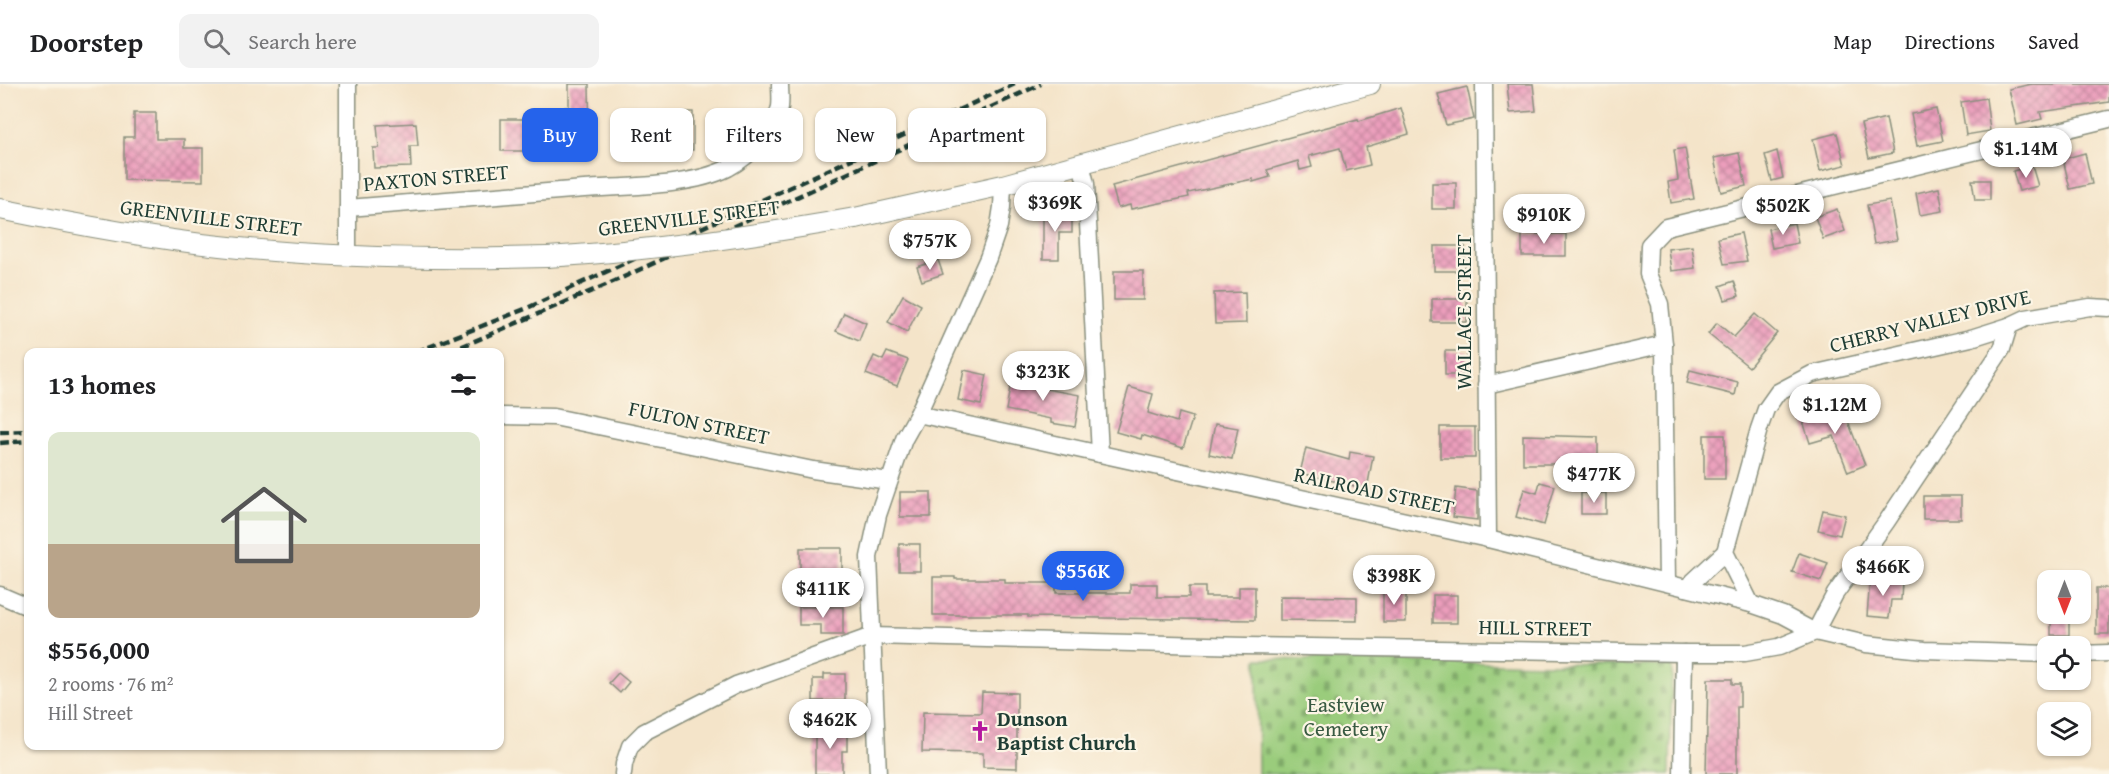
<!DOCTYPE html>
<meta charset="utf-8">
<style>
:root{--surface:#fff;--page:#f2f2f2;--text:#202124;--muted:#757577;--line:#e0e0e0;--accent:#2563eb}
body{margin:0;font-family:"Gentium Book Plus",serif;background:var(--page);color:var(--text);height:100vh;display:flex;flex-direction:column;font-size:22px;white-space:nowrap}
*{box-sizing:border-box;margin:0}
p{font-size:20px;color:var(--muted)}
.icon{flex:none;width:33px;height:33px;fill:none;stroke:currentColor;stroke-width:2;stroke-linecap:round;stroke-linejoin:round}
.map{position:relative;flex:1;overflow:hidden}
.details{position:absolute;left:24px;top:264px;width:480px;height:402px;display:flex;flex-direction:column;background:var(--surface);border-radius:12px;box-shadow:0 2px 4px #0004}
.details>*{flex:none}
.hud{position:absolute;left:522px;top:24px;width:570px;height:54px;display:flex;gap:12px}
.needle{width:39px;rotate:180deg}
.controls{position:absolute;left:2037px;top:486px;display:grid;gap:12px}
.controls a{display:grid;place-items:center;width:54px;height:54px;border-radius:12px;background:var(--surface);box-shadow:0 2px 4px #0004;font-size:30px}
.price{position:absolute;translate:-50% -51px;padding:0 14px;border-radius:21px;background:#fff;color:#222;font-size:20px;line-height:39px;filter:drop-shadow(0 2px 3px #0008)}
.price::after{content:'';position:absolute;left:50%;top:36px;width:18px;height:14px;margin-left:-9px;background:inherit;clip-path:polygon(0 0,100% 0,50% 100%)}
.price.active{background:var(--accent);color:#fff}
ul{padding:0;list-style:none}
li{display:grid;align-content:center;gap:12px;height:318px;padding:0 24px}
li span{display:grid;place-items:center;height:186px;border-radius:12px;color:#555}
li>.icon{margin-inline-start:auto}
span .icon{width:108px;height:108px;fill:#fffc;stroke-width:1}
li b{font-size:26px}
h2{display:flex;justify-content:space-between;align-items:center;height:72px;padding:0 24px;font-size:26px}
.tag{padding:0 21px;border-radius:12px;background:var(--surface);box-shadow:0 2px 4px #0004;font-size:21px;line-height:54px}
.tag.active{background:var(--accent);color:#fff}
header{display:flex;align-items:center;gap:36px;box-sizing:border-box;height:84px;padding:0 30px;background:var(--surface);border-bottom:2px solid var(--line)}
header strong{font-size:28px}
nav{display:flex;gap:33px;margin-inline-start:auto;font-size:21px}
.search{width:420px;height:54px;background:var(--page);display:flex;align-items:center;gap:15px;box-sizing:border-box;padding:0 21px;border-radius:12px;color:var(--muted);font-size:22px}
.map>svg:first-child{display:block}
.cemetery{fill:url(#cemetery-stones);stroke:#5c8458;stroke-width:1.5}
.building{fill:url(#building-cross-hatch)}
.lines{fill:none;stroke-linecap:round;stroke-linejoin:round}
.minor-casing{stroke:#8a907e;stroke-width:19}
.tertiary-casing{stroke:#8a907e;stroke-width:22}
.minor{stroke:#fff;stroke-width:16}
.tertiary{stroke:#fff;stroke-width:20}
.rail{stroke:#1f3d34;stroke-width:4.5;stroke-dasharray:9 4.5;stroke-linecap:butt}
.tertiary-bridge-casing{stroke:#8a907e;stroke-width:22;stroke-linecap:butt}
.tertiary-bridge{stroke:#fff;stroke-width:20}
.labels{text-anchor:middle;stroke-width:4.5;stroke-linejoin:round;paint-order:stroke}
.street-label{font-size:21px;fill:#1f3d34;stroke:#fcf5e5}
.park-label{font-size:21px;fill:#385a42;stroke:#fcf5e5}
.poi-label{font-size:21px;font-weight:bold;fill:#1f3d34;stroke:#fcf5e5;text-anchor:start}
</style>
<header>
<strong>Doorstep</strong>
<div class="search"><svg class="icon" aria-label="search" viewBox="0 0 24 24"><circle cx="10" cy="10" r="6"/><path d="M15 15l6 6"/></svg>Search here</div>
<nav><a>Map</a><a>Directions</a><a>Saved</a></nav>
</header>
<div class="map">
<svg width="2109" height="690" viewBox="0 0 2109 690">
<defs>
<pattern id="cemetery-stones" width="16" height="16" patternUnits="userSpaceOnUse" patternTransform="scale(1.5)"><rect width="16" height="16" fill="#9acc7c"/><path d="M2 7V4a2 2 0 0 1 4 0v3zM10 15v-3a2 2 0 0 1 4 0v3z" fill="#7da766"/></pattern>
<pattern id="building-cross-hatch" width="8" height="8" patternUnits="userSpaceOnUse" patternTransform="scale(1.5)"><rect width="8" height="8" fill="#ec9ebc"/><path d="M0 0l8 8M0 8l8-8" fill="none" stroke="#bf829a"/></pattern>
</defs>
<rect width="100%" height="100%" fill="#fcf5e5"/>
<filter id="ink" filterUnits="userSpaceOnUse"><feTurbulence type="fractalNoise" baseFrequency=".0167" numOctaves="2"/><feDisplacementMap in="SourceGraphic" scale="12" xChannelSelector="R" yChannelSelector="G"/><feConvolveMatrix kernelMatrix="1 2 1 2 8 2 1 2 1" color-interpolation-filters="sRGB"/></filter>
<filter id="wash" filterUnits="userSpaceOnUse"><feTurbulence type="fractalNoise" baseFrequency=".008" numOctaves="4" result="noise"/><feDisplacementMap in="SourceGraphic" scale="24" xChannelSelector="R" yChannelSelector="G"/><feGaussianBlur stdDeviation="1.35" result="paint"/><feColorMatrix in="noise" values="0 0 0 0 0 0 0 0 0 0 0 0 0 0 0 0 0 1.4 0 .05"/><feComposite in="paint" operator="in"/></filter>
<g filter="url(#wash)">
<rect width="100%" height="100%" fill="#f4e4c9"/>
<!-- cemetery -->
<path class="cemetery" d="M1257 575 1672 582 1670 690H1258Z"/>
<g id="blocks">
<!-- building -->
<g class="building">
<path d="M569 0H589L590 67H565V23H569Z"/>
<path d="M1507 0H1533L1536 27 1510 29Z"/>
<path d="M2032 0H2109V18L2040 28 2042 35 2017 41 2009 5Z"/>
<path d="M1467 3 1474 35 1446 41 1438 10Z"/>
<path d="M1986 14 1990 47 1966 51 1961 18Z"/>
<path d="M1401 24 1409 50 1366 63 1370 81 1346 87 1340 64 1309 72 1312 83 1300 86 1298 77 1267 86 1270 93 1253 98V95L1188 109 1189 113 1131 125 1130 121 1118 124 1112 102 1316 46 1358 35 1359 37Z"/>
<path d="M1936 25 1943 57 1917 62 1911 30Z"/>
<rect x="672" y="28" width="21" height="38"/>
<path d="M134 29H156V55H184V64H203V97L124 96V53H134Z"/>
<path d="M1886 34 1893 69 1869 74 1861 40Z"/>
<rect x="501" y="35" width="28" height="32"/>
<path d="M416 39 418 62H410L411 83 374 84 373 64H379L377 41Z"/>
<rect x="619" y="39" width="24" height="27"/>
<path d="M1837 49 1845 81 1820 87 1813 55Z"/>
<path d="M1685 64 1694 115 1671 119 1668 98 1678 96 1674 66Z"/>
<path d="M1777 67 1783 94 1772 97 1765 71Z"/>
<path d="M1739 69 1746 102 1721 108 1714 74Z"/>
<path d="M2085 69 2092 100 2070 105 2063 75Z"/>
<path d="M2032 82 2038 102 2019 107 2013 87Z"/>
<path d="M1972 96H1990V116H1975Z"/>
<rect x="1432" y="99" width="24" height="26"/>
<path d="M1939 104 1943 127 1920 131 1916 109Z"/>
<path d="M1890 117 1897 156 1874 160 1867 121Z"/>
<path d="M1837 125 1845 147 1823 155 1815 133Z"/>
<path d="M1043 130H1072V149H1059V175H1043Z"/>
<path d="M1794 139 1798 159 1772 164 1768 145Z"/>
<path d="M1741 149 1747 177 1724 180 1718 154Z"/>
<rect x="1522" y="150" width="44" height="22"/>
<rect x="1434" y="162" width="31" height="25"/>
<path d="M1692 162 1695 184 1671 187 1668 165Z"/>
<path d="M938 176 943 190 922 197 917 183Z"/>
<rect x="1114" y="187" width="29" height="29"/>
<path d="M1734 197 1739 212 1725 216 1720 202Z"/>
<path d="M1245 208 1246 239 1215 240 1214 209Z"/>
<path d="M903 211 921 221 907 248 888 238Z"/>
<rect x="1432" y="215" width="35" height="23"/>
<path d="M844 229 866 239 859 257 836 247Z"/>
<path d="M1755 230 1777 249 1749 283 1708 250 1717 239 1734 253Z"/>
<rect x="1445" y="267" width="22" height="24"/>
<path d="M887 268 908 276 897 302 866 290 874 272 883 276Z"/>
<path d="M964 286 987 291 981 321 958 316Z"/>
<path d="M1690 286 1738 298 1735 311 1687 299Z"/>
<path d="M1012 292 1035 296 1034 303 1080 311 1075 343 1051 339V335L1006 326Z"/>
<path d="M1129 303 1153 310 1148 329 1177 338 1179 329 1193 333 1183 364 1142 351 1141 355 1116 348Z"/>
<path d="M1842 322 1865 381 1848 388 1834 352 1810 359 1802 334Z"/>
<path d="M1215 340 1238 344 1232 375 1209 370Z"/>
<rect x="1440" y="343" width="35" height="31"/>
<path d="M1523 351 1598 353V383H1581V380H1523Z"/>
<rect x="1704" y="351" width="21" height="44"/>
<path d="M1306 364 1349 376 1350 368 1373 372 1367 405 1300 389Z"/>
<path d="M1540 398 1555 402 1544 441 1516 433 1524 405 1537 409Z"/>
<path d="M1456 404 1477 407V436L1453 433Z"/>
<rect x="900" y="408" width="31" height="25"/>
<rect x="1581" y="409" width="25" height="21"/>
<rect x="1923" y="412" width="38" height="23"/>
<path d="M1823 426 1845 431 1840 451 1818 446Z"/>
<rect x="899" y="460" width="21" height="27"/>
<rect x="800" y="464" width="42" height="24"/>
<path d="M1799 469 1828 479 1821 497 1792 488Z"/>
<path d="M933 493H955V495H1005V499H1056V509H1130V500H1157V513H1189V503H1205V513H1239V503H1255V536L1028 533V531H933Z"/>
<path d="M1870 495 1902 497 1901 516H1891L1889 534 1867 532Z"/>
<rect x="2096" y="504" width="13" height="46"/>
<rect x="1383" y="507" width="23" height="31"/>
<rect x="1433" y="511" width="24" height="28"/>
<path d="M1280 512 1357 513V537L1280 536Z"/>
<path d="M799 523H843V551H821V541H799Z"/>
<rect x="2051" y="530" width="18" height="21"/>
<path d="M618 589 629 598 620 609 609 599Z"/>
<path d="M824 590H845V617H813V595H824Z"/>
<path d="M1708 595H1732V600H1740V623H1737V690H1706Z"/>
<path d="M982 608 1017 609V684L983 683V669L922 668 923 628 981 629Z"/>
<path d="M815 643H847V667H842V690H815Z"/>
</g>
</g>
</g>
<g filter="url(#ink)">
<use href="#blocks" fill-opacity="0" stroke="#8a907e" stroke-width="1.5"/>
<g class="lines">
<!-- minor casing -->
<g class="minor-casing">
<g id="minor">
<path d="M1484 0 1488 455"/>
<path d="M1081 79 1086 100 1100 370"/>
<path d="M348 124C427 117 506 111 584 105 626 102 691 103 728 84 750 72 774 48 780 23 781 16 780 7 780 0"/>
<path d="M348 171V0"/>
<path d="M1486 301 1664 260"/>
<path d="M918 330 1488 455 1751 520 1783 531 1815 548 1866 560 1924 566 2048 570"/>
<path d="M500 332 554 333 813 386 889 397"/>
<path d="M1667 499 1664 260 1660 220 1648 190 1649 161 1666 143 2109 35"/>
<path d="M1686 504 1725 468"/>
<path d="M0 511 28 523"/>
<path d="M1751 520 1725 468 1759 345 1766 325 1778 308 1812 290 1971 254 2009 242 2026 234 2090 223 2109 224"/>
<path d="M1815 548 1835 510 1887 437 2002 265 2009 242"/>
<path d="M2080 570 2109 569"/>
<path d="M623 690 624 680 630 662 644 648 736 601 872 552 1245 562 1684 569H1745L1779 563 1815 548"/>
<path d="M878 690 869 473 878 431 904 355 918 330 988 174 999 142 1002 123 1003 101"/>
<path d="M1682 690 1684 569"/>
</g>
</g>
<!-- tertiary casing -->
<g class="tertiary-casing">
<g id="tertiary">
<path d="M0 125C73 140 146 154 220 162 328 174 438 176 547 173"/>
<path d="M855 134 1003 101 1370 0"/>
</g>
</g>
<!-- minor -->
<use href="#minor" class="minor"/>
<!-- tertiary -->
<use href="#tertiary" class="tertiary"/>
<!-- rail -->
<g class="rail">
<path d="M416 268 525 225 1015 0"/>
<path d="M449 268 615 197 1041 0"/>
<path d="M0 348 28 347"/>
<path d="M0 359 28 357"/>
</g>
<!-- tertiary-bridge casing -->
<g class="tertiary-bridge-casing">
<path id="tertiary-bridge" d="M547 173C651 167 752 152 855 134"/>
</g>
<!-- tertiary-bridge -->
<use href="#tertiary-bridge" class="tertiary-bridge"/>
</g>
</g>
<!-- icons -->
<defs>
<g id="church-bare" transform="scale(1.62)"><path d="M-1.2-6h2.4v3.5h3.3v2.4h-3.3V6h-2.4V-.1h-3.3v-2.4h3.3Z" fill="#b5179e" stroke="#fcf5e5" stroke-width="2.5" paint-order="stroke"/></g>
</defs>
<g fill-rule="evenodd">
<use href="#church-bare" x="980" y="647"/>
</g>
<g class="labels">
<!-- street labels -->
<g class="street-label">
<text transform="translate(436 94) rotate(-5)" y="7">PAXTON STREET</text>
<text transform="translate(211 134) rotate(7)" y="7">GREENVILLE STREET</text>
<text transform="translate(689 134) rotate(-7)" y="7">GREENVILLE STREET</text>
<text transform="translate(1464 228) rotate(-90)" y="7">WALLACE STREET</text>
<text transform="translate(1930 237) rotate(-14)" y="7">CHERRY VALLEY DRIVE</text>
<text transform="translate(699 339) rotate(12)" y="7">FULTON STREET</text>
<text transform="translate(1374 407) rotate(12)" y="7">RAILROAD STREET</text>
<text transform="translate(1535 544) rotate(1)" y="7">HILL STREET</text>
</g>
<!-- park labels -->
<g class="park-label">
<text x="1346" y="628">Eastview<tspan x="1346" dy="24">Cemetery</tspan></text>
</g>
<!-- poi labels -->
<g class="poi-label">
<text x="997" y="642">Dunson<tspan x="997" dy="24">Baptist Church</tspan></text>
</g>
</g>
</svg>
<div class="controls">
<a><svg class="needle" viewBox="-14 -14 28 28"><path d="M0-13l5 13h-10z" fill="#e53935"/><path d="M0 13l5-13h-10z" fill="#757577"/></svg></a>
<a><svg class="icon" aria-label="locate" viewBox="0 0 24 24"><circle cx="12" cy="12" r="6"/><path d="M12 2v4M12 18v4M2 12h4M18 12h4"/></svg></a>
<a><svg class="icon" aria-label="layers" viewBox="0 0 24 24"><path d="M12 4l9 5-9 5-9-5zM3 14l9 5 9-5"/></svg></a>
</div>
<b class="price" style="left:2026px;top:95px">$1.14M</b>
<b class="price" style="left:1055px;top:149px">$369K</b>
<b class="price" style="left:1783px;top:152px">$502K</b>
<b class="price" style="left:1544px;top:161px">$910K</b>
<b class="price" style="left:930px;top:187px">$757K</b>
<b class="price" style="left:1043px;top:318px">$323K</b>
<b class="price" style="left:1835px;top:351px">$1.12M</b>
<b class="price" style="left:1594px;top:420px">$477K</b>
<b class="price" style="left:1883px;top:513px">$466K</b>
<b class="price active" style="left:1083px;top:518px">$556K</b>
<b class="price" style="left:1394px;top:522px">$398K</b>
<b class="price" style="left:823px;top:535px">$411K</b>
<b class="price" style="left:830px;top:666px">$462K</b>
<div class="hud">
<a class="tag active">Buy</a>
<a class="tag">Rent</a>
<a class="tag">Filters</a>
<a class="tag">New</a>
<a class="tag">Apartment</a>
</div>
<section class="details">
<h2>13 homes<svg class="icon" aria-label="filters" viewBox="0 0 24 24"><path d="M4 7h16M4 17h16"/><circle cx="9" cy="7" r="2"/><circle cx="15" cy="17" r="2"/></svg></h2>
<ul>
<li><span style="background:linear-gradient(#dfe7d0 60%,#b9a48a 0)"><svg class="icon" aria-label="home" viewBox="0 0 24 24"><path d="M3 11l9-7 9 7M6 9v11h12V9"/></svg></span><div><b>$556,000</b><p>2 rooms · 76 m²</p><p>Hill Street</p></div></li>
</ul>
</section>
</div>
